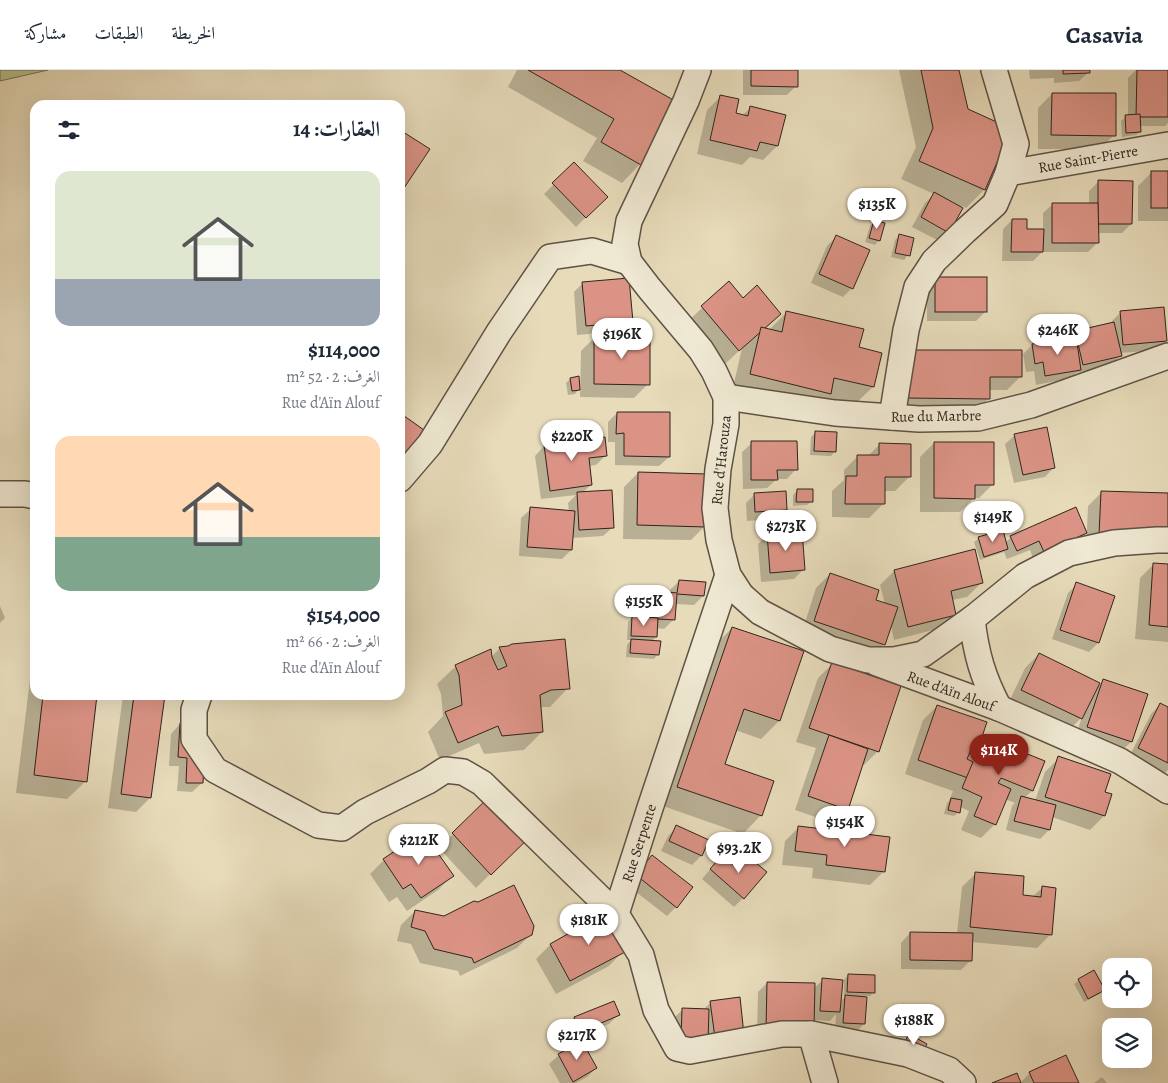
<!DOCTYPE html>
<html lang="ar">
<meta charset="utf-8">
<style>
:root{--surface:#fff;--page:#f2f2f3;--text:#1f2937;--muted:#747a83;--line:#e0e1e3;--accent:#8f2418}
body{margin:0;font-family:Alegreya,Amiri,serif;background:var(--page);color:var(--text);direction:rtl;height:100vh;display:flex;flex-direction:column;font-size:19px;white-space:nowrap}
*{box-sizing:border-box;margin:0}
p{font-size:16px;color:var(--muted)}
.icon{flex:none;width:28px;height:28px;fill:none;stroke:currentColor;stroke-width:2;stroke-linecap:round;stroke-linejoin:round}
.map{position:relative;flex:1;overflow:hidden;direction:ltr}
.drawer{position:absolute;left:30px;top:30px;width:375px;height:600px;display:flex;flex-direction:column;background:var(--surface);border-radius:15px;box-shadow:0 5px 20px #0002;direction:rtl}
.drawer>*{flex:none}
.controls{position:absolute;left:1102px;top:888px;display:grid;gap:10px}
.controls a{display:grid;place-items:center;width:50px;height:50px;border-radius:10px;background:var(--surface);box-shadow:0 5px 20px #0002;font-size:25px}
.price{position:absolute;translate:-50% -42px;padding:0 11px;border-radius:18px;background:#fff;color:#222;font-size:16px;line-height:32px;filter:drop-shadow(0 1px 2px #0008)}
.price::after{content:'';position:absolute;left:50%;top:30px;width:15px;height:11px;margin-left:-8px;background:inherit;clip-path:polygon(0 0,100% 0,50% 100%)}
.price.selected{background:var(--accent);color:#fff}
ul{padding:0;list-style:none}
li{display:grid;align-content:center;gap:10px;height:265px;padding:0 25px}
li span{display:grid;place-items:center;height:155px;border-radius:15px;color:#555}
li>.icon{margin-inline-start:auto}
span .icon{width:90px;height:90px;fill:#fffc;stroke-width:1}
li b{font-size:21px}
h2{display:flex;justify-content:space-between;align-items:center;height:60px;padding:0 25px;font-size:21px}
header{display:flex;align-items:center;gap:30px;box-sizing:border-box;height:70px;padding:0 25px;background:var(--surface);border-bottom:1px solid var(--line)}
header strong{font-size:24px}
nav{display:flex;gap:28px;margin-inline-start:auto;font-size:18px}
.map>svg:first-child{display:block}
.green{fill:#b7c08f;stroke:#747256}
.shadow{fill:#0003}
.building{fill:#db9385;stroke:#30241e}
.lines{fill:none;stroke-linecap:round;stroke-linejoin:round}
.minor-casing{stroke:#5e5245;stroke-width:28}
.minor{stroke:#efe8d2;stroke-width:25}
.labels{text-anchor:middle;stroke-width:4;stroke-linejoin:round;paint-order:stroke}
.street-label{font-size:15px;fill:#30241e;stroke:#efe8d2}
</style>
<header>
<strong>Casavia</strong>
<nav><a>الخريطة</a><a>الطبقات</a><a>مشاركة</a></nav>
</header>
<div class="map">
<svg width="1168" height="1013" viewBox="0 0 1168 1013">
<rect width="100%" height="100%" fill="#e7dbba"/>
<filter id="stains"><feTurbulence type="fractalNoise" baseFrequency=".004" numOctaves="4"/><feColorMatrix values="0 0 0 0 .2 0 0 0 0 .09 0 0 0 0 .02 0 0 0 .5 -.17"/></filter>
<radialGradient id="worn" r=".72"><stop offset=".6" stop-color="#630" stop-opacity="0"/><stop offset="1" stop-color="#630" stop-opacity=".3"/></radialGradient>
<!-- green -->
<path class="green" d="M0 0H48L0 11Z"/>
<!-- shadow -->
<g class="shadow">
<path d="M517 0H618L640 94 622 113 583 91 597 68 508 17Z"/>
<path d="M743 0H797L796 16 787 25H743Z"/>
<path d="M899 0H958L967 40 984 120 966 138 962 136 948 162 939 171 912 157 925 133 934 124 901 109 916 77Z"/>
<path d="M1029 0H1089V2L1079 11 1054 13V8L1030 9Z"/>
<path d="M1136 0H1168V53L1165 56H1140V61L1136 65 1122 67 1121 51 1126 47 1128 46V8Z"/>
<path d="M1052 24 1114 65 1100 79H1038V38Z"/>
<path d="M721 26 734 44 742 46 751 37 777 76 763 90 750 87 742 95 697 84 707 40Z"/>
<path d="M574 94 606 127 576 157 544 124Z"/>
<path d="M1152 102H1168V151H1138V116Z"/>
<path d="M1099 111 1131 154 1122 163H1097V173L1088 182H1042L1033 191H1002L1003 159 1012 150 1026 160H1043V143L1053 134H1089V121Z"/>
<path d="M874 152 879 170 875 175 865 172 870 156Z"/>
<path d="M899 166 908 185 904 190 891 187 895 170Z"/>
<path d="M836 167 852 218 843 227 811 213 827 176Z"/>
<path d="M936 208 985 242 976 251H927V217Z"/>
<path d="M583 213 632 252 622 261 577 265 574 222Z"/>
<path d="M729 213 743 230 780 244 765 259 769 260 787 242 858 278 873 317 854 335 825 328 811 341 732 322 742 278 725 294 688 251Z"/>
<path d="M1121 242 1166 271 1157 280 1120 283V286L1111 295 1076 303 1071 308 1036 315 1034 301 1026 302 1023 284 1032 275 1070 269 1076 262 1112 254V251Z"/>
<path d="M595 267 648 314 634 328 580 327 581 281Z"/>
<path d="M893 295 1021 306 1007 320H989V328L975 342H893Z"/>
<path d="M570 309 579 318H580L575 324 568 325 566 313Z"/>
<path d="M617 343 669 387 659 396 615 395V372H608V352Z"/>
<path d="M815 363 835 381 831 386 810 385 811 367Z"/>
<path d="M1015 365 1054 397 1045 407 1014 413 1005 374Z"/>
<path d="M752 373 796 399 787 409H777L767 418 743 419 742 382Z"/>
<path d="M934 373 993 414 979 428H974L960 442H920V387Z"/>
<path d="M879 375 909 407 895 421H884L883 434 869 448 832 447V421L844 410V400L858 386H868Z"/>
<path d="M544 376 606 385 596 395 588 396 591 415 582 423 613 457 603 466 572 468 571 480 562 489 519 486 521 448 531 439 569 442 568 433 576 425 541 429 535 386Z"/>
<path d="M638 403 705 456 691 470 623 469 624 417Z"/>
<path d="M797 421 812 431 807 435 793 436V425Z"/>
<path d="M1102 422 1168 424 1086 479 1088 436Z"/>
<path d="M755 424 786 440 777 449 747 451 746 433Z"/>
<path d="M1085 463 1076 472 1034 491 1030 480 1007 489 1004 482 980 490 974 472 979 468 1005 473 1011 467Z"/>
<path d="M767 465 803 500 794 509 761 512 758 474Z"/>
<path d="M1154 494 1168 495V572L1135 569 1140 508Z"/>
<path d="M894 501 981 513 967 527 952 530 955 545 941 558 894 570 891 556 884 574 870 588 801 565 816 518 830 504 874 531 885 534 880 515Z"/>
<path d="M679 511 703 526 694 535 675 534 673 550 664 559 656 558V567L651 572 658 584 654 589 626 587 627 575 631 570H627L628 552 632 548H634L635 530 644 521 670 523V520Z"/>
<path d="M1077 514 1114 527 1098 573 1089 582 1052 569 1068 523Z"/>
<path d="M0 536 5 548 0 553Z"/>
<path d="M732 558 779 651 761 669 735 660 723 695 761 745 743 764 660 735 714 576Z"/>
<path d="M35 569V625H96L86 711 67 729 16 723Z"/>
<path d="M500 578 568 618 550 637H540L542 662 524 680 484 684 479 673 440 690 428 662 443 646 441 624 437 614 456 596 491 587Z"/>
<path d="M1039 584 1095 619 1104 611 1131 672 1117 685 1074 671 1082 647 1067 662 1008 634 1025 598Z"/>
<path d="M832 594 878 681 864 695 862 694 847 739 833 753 795 740 816 678 796 672 818 608Z"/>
<path d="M123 625H164L150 728 136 742 108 738Z"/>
<path d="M1160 635 1168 639V700L1164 704 1129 687 1151 644Z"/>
<path d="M937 636 979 671 1006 682 1010 678 1043 692 1032 721 1024 728 1035 731 1045 702 1059 688 1103 723 1104 746 1090 760 1052 747 1049 760 1040 769 1006 760 1012 736 1015 733 1005 729 995 754 981 768 961 760 969 741 960 737 959 742 954 746 944 744 947 733 949 731 953 721 905 704 923 650Z"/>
<path d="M180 654 202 713 192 722 177 721 179 696H169L171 664Z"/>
<path d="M491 727 537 758 476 818 439 778Z"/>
<path d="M677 757 707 771 701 786 692 795 661 781 668 766Z"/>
<path d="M799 757 884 801 870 815 812 808 813 798 782 795 785 771Z"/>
<path d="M652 786 676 837 667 846 627 815 642 796Z"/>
<path d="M384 790 452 806 438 820 407 841 397 827 389 832 370 804Z"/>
<path d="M713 796H733L743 828 734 837 702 809Z"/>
<path d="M976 803 1021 826 1032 827 1042 818 1051 864 1037 878 971 872V890L961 900 901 899V873L910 863 957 864 962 817Z"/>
<path d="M611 840 623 881 609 896 556 924 536 889 550 875Z"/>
<path d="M415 841 531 864 517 878 460 906 458 901 420 893 411 874 397 871 401 855Z"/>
<path d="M848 905 874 922 870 926H866L864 954 855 963 835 962 836 944 830 951 813 950 757 966 758 922 767 913 813 919 823 910 840 932 846 926H844V910Z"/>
<path d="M1079 910 1103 920 1099 924 1084 932 1074 914Z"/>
<path d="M613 932 618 945 609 954 570 970 565 958 574 948Z"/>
<path d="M711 932 743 964 672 981 673 949 682 940H703Z"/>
<path d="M559 985 596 998 587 1007 576 1013H560L549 994Z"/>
<path d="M1030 1003 1077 1013H1020Z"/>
<path d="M1102 1007 1107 1013H1094Z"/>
</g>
<!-- building -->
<g class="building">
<path d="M528 0H620L677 32 641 95 601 72 614 49Z"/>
<path d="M751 0H798V17L751 16Z"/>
<path d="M921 0H959L968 39 1001 54 1005 74 985 120 919 91 933 58Z"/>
<path d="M1063 0H1090V3L1063 4Z"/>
<path d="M1137 0H1168V47H1136Z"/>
<path d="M1052 23H1116V66L1051 65Z"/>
<path d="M720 25 739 29 736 43 748 46 750 36 786 45 778 76 760 72 757 81 710 70Z"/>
<path d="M1140 44 1141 62 1126 63 1125 45Z"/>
<path d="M400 60 430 79 400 124Z"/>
<path d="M574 92 608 127 586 148 552 113Z"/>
<rect x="1151" y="101" width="17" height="37"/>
<path d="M1098 110 1133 111 1132 154H1098Z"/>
<path d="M934 122 963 138 949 163 921 147Z"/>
<path d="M1052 133H1098L1099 173H1052Z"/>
<path d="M1012 149H1027V159H1044L1043 182H1011Z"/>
<path d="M874 150 885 153 880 171 869 168Z"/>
<path d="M899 164 914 168 910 186 895 183Z"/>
<path d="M836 165 870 180 853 219 819 204Z"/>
<rect x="935" y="207" width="52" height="35"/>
<path d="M629 208 633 252 586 256 582 212Z"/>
<path d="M729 211 743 228 757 215 781 244 739 281 701 236Z"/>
<path d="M1164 237 1167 271 1123 275 1120 241Z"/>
<path d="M786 241 864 259 859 277 882 283 874 317 834 308 831 324 750 304 761 257 782 262Z"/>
<path d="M1114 252 1122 286 1083 295 1075 261Z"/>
<path d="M594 266 650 267V315L594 314Z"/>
<path d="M1076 266 1081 300 1045 306 1043 292 1035 294 1032 274Z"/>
<path d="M906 280H1022V307H990V329L906 328Z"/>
<path d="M579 306 580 320 572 321 570 308Z"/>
<path d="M617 342H670V387L624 386V363L616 364Z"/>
<path d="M400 343 424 360 400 395Z"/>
<path d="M1047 357 1055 398 1023 405 1014 364Z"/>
<path d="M815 361 837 362 836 382 814 381Z"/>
<path d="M605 367 607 386 589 388 592 415 550 421 544 375Z"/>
<path d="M751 371H797L798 400H777L778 410H751Z"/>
<path d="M934 372H994V415H975V429L934 428Z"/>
<path d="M879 373 911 374V407H885V434H845L846 406H857V385H879Z"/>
<path d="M638 402 707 404 706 457 637 455Z"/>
<path d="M797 419H813V432H796Z"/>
<path d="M612 420 614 458 579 460 577 422Z"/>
<path d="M786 421 787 440 755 442 754 423Z"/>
<path d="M1101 421 1168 423V468L1099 465Z"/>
<path d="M530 437 575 441 572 480 527 477Z"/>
<path d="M1076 437 1087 463 1044 482 1039 471 1017 481 1010 466Z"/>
<path d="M802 460 805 500 770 503 767 463Z"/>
<path d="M1003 460 1008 479 984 487 978 467Z"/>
<path d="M975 479 983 513 951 521 956 545 908 557 894 500Z"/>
<path d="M1153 493 1168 494V557L1149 555Z"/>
<path d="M830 503 879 520 876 530 898 537 885 575 814 551Z"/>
<path d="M679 510 706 512 704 526 677 524 675 550 642 548 644 520 677 523Z"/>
<path d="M1076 512 1115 526 1099 573 1060 560Z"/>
<path d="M632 546 658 548 657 567 631 566Z"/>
<path d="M732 557 804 581 780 651 744 639 725 694 774 711 762 746 677 717Z"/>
<path d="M565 569 570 619 551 620 540 625 543 662 502 666 498 656 458 673 445 642 462 635 459 605 455 595 491 579 492 587 498 600 507 596 499 577 508 576 512 574Z"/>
<path d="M631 569 661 571 659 585 630 583Z"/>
<path d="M1039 583 1100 613 1082 649 1021 620Z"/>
<path d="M832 592 901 616 879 682 809 658Z"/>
<path d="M1103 609 1148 624 1132 672 1087 657Z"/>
<path d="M43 625H97L87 712 34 705Z"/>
<path d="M134 625H165L151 728 121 724Z"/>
<path d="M1160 633 1168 637V693L1138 678Z"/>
<path d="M937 635 987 652 968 708 918 690Z"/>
<path d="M180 653 206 655 203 713H186L187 688 178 687Z"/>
<path d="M829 665 868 679 848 740 808 726Z"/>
<path d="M976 668 1008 682 1010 677 1045 691 1033 721 1001 708 998 713 1011 719 996 755 974 746 982 727 962 718 973 692 967 689Z"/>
<path d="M1058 686 1111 704 1105 722 1112 724 1105 746 1045 727Z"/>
<path d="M491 725 539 758 491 805 452 763Z"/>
<path d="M1021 726 1056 735 1050 760 1014 751Z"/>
<path d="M951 728 962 730 960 743 948 740Z"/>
<path d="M676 755 709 770 702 786 669 771Z"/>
<path d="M798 756 890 767 885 802 826 795 827 785 795 781Z"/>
<path d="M423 762 454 806 421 828 411 814 403 819 383 789Z"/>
<path d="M744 783 767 802 744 829 710 799 722 785 733 795Z"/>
<path d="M652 785 693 817 677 838 636 805Z"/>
<path d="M975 802 1024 806 1023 825 1041 827 1042 816 1056 818 1052 865 970 857Z"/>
<path d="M514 815 534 856 532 865 474 893 472 888 434 879 425 861 411 857 415 840 444 846 474 831 478 832Z"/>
<path d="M612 839 625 882 570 911 550 874Z"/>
<path d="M910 862 973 863 972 891 910 890Z"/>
<path d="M1094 900 1105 920 1088 929 1078 909Z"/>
<path d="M848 904 875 905V923L847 922Z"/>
<path d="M822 908 843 910 840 942 820 941Z"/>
<path d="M767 912 815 913 814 959 766 958Z"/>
<path d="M845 925 867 927 865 954 843 953Z"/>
<path d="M740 927 744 965 715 968 710 931Z"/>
<path d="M614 931 620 945 580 962 574 947Z"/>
<path d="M682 938 709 939 708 972H681Z"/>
<path d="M909 964 927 974 920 987 902 977Z"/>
<path d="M582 971 597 998 573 1012 558 984Z"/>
<path d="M1066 985 1079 1013H1034L1029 1002Z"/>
<path d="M1017 1003 1021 1013H992Z"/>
</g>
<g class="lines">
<!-- minor casing -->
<g class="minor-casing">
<g id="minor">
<path d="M698 0 686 31 629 151 625 174 629 192 649 218 701 280 714 301 726 327V354L718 399 715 438 719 470 728 505 741 525 760 542 830 579 868 590H894L923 584 972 549 1025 506 1069 483 1114 473 1157 470H1168"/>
<path d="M1008 103 1168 75"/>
<path d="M726 327 835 343 919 349 978 348 1031 335 1168 286"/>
<path d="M892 347 906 260 917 217 934 191 965 161 995 134 1008 103 1016 74 994 0"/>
<path d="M400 409 430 374 499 262 550 187 592 181 629 192"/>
<path d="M0 424H25L35 426"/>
<path d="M728 505 650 738 616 844 641 885 656 940 677 978 690 981 782 964H811L908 984 949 1000 963 1013"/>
<path d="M972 549C976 584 983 608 999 638"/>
<path d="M877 593 999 638 1120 691 1168 721"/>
<path d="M199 625 194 640V669L215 700 318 755 342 758 365 742 428 711 445 700 463 702 482 713 616 844"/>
<path d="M811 964 825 1013"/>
</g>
</g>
<!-- minor -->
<use href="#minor" class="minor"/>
</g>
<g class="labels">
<!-- street labels -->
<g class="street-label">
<text transform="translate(1088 89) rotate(-10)" y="5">Rue Saint-Pierre</text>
<text transform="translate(936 346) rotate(-1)" y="5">Rue du Marbre</text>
<text transform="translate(721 390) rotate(-84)" y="5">Rue d'Harouza</text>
<text transform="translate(951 621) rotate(20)" y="5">Rue d'Aïn Alouf</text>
<text transform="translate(639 773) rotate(-72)" y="5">Rue Serpente</text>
</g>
</g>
<rect width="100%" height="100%" filter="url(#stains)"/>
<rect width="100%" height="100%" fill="url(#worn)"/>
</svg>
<div class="controls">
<a><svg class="icon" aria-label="locate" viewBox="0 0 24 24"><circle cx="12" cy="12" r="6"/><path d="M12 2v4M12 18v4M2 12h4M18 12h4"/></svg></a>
<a><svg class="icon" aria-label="layers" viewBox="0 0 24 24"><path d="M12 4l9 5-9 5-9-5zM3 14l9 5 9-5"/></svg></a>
</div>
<b class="price" style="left:877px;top:160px">$135K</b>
<b class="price" style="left:1058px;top:286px">$246K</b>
<b class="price" style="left:622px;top:290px">$196K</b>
<b class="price" style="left:572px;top:392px">$220K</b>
<b class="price" style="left:993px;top:473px">$149K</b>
<b class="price" style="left:786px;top:482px">$273K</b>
<b class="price" style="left:644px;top:557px">$155K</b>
<b class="price selected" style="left:999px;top:706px">$114K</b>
<b class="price" style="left:845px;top:778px">$154K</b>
<b class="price" style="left:419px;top:796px">$212K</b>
<b class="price" style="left:739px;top:804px">$93.2K</b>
<b class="price" style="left:589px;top:876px">$181K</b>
<b class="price" style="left:914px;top:976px">$188K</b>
<b class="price" style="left:577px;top:991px">$217K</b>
<section class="drawer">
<h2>العقارات: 14<svg class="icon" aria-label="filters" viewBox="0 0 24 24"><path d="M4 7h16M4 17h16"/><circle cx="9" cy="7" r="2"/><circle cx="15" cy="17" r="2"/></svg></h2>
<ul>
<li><span style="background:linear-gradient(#dfe7d0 70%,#9aa5b1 0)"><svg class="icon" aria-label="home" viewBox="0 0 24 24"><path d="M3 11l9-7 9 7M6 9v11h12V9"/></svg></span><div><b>$114,000</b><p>الغرف: 2 · 52 m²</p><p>Rue d'Aïn Alouf</p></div></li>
<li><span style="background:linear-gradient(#ffd9b3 65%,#7fa58c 0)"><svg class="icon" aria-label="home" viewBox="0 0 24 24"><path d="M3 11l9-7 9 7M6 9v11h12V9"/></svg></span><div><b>$154,000</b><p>الغرف: 2 · 66 m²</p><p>Rue d'Aïn Alouf</p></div></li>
</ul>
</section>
</div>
